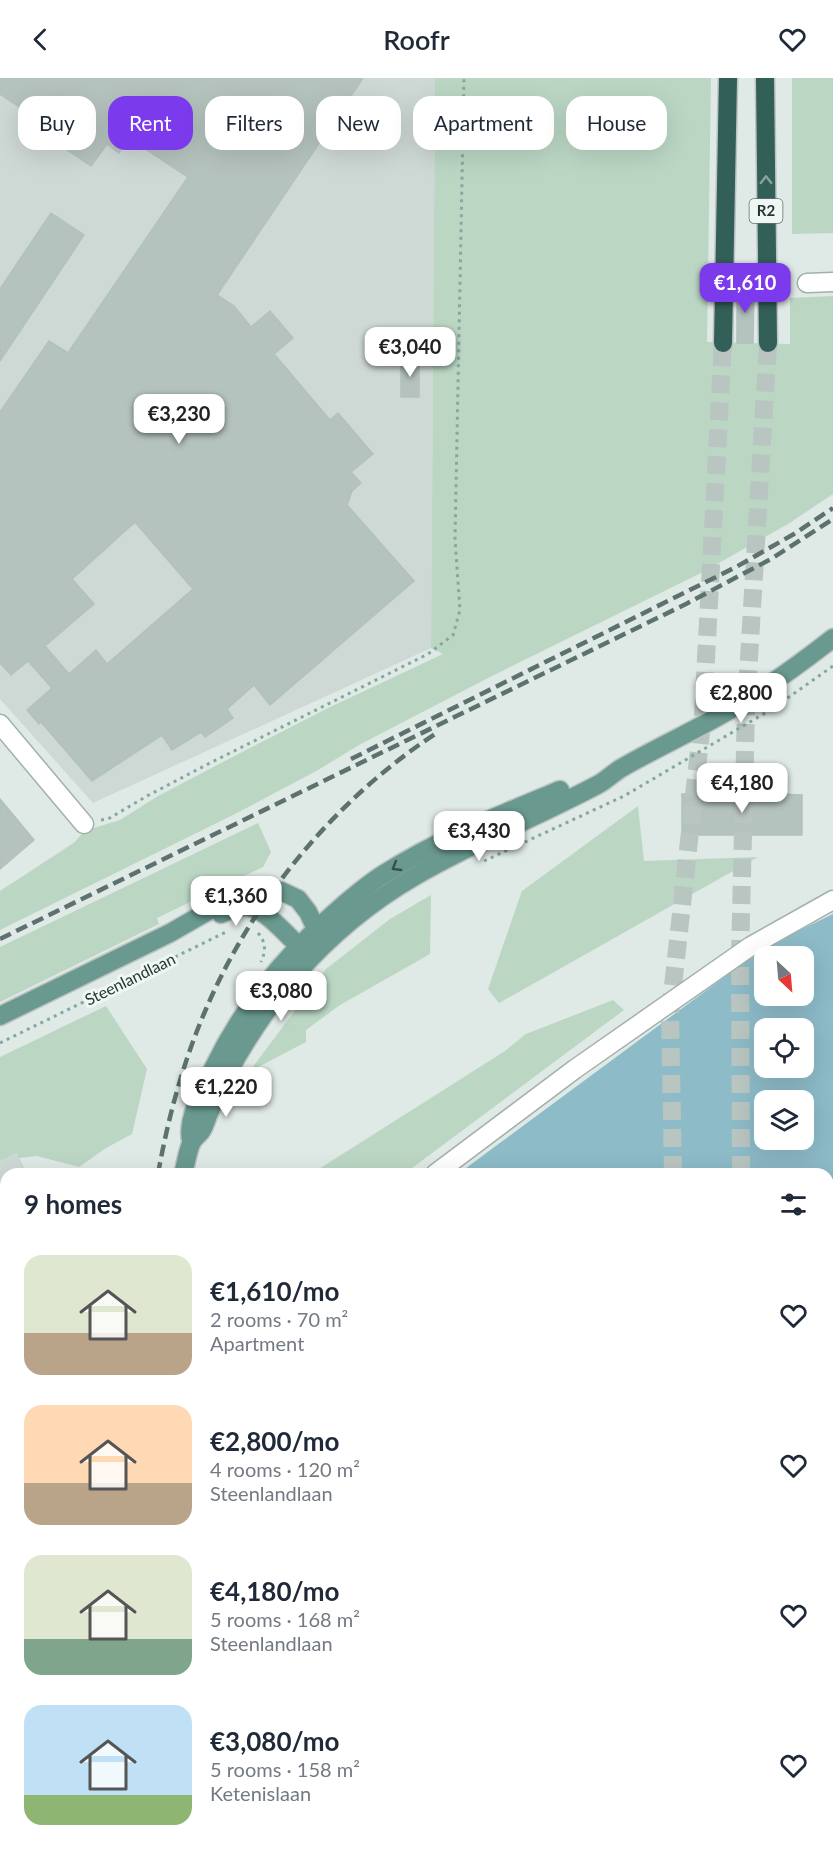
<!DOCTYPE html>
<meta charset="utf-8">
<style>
:root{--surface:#fff;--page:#f6f6f7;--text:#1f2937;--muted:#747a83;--accent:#7c3aed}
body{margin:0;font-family:Lato,sans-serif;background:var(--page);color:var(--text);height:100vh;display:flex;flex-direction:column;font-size:22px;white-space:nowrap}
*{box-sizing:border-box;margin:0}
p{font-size:20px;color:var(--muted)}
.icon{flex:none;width:33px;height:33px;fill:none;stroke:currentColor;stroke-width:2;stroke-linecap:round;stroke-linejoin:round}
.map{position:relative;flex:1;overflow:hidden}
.details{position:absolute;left:0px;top:1090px;width:834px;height:686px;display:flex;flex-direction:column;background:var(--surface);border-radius:18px 18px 0 0;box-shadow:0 6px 24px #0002}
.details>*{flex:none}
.top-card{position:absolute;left:18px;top:18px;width:798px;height:54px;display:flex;gap:12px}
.needle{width:39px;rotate:154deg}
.fabs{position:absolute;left:754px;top:868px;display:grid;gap:12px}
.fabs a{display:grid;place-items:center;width:60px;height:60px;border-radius:12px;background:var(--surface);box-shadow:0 6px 24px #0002;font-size:30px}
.price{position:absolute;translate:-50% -51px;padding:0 14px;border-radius:12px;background:#fff;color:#222;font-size:20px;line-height:39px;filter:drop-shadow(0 2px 3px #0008)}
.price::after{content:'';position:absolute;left:50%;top:36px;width:18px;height:14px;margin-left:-9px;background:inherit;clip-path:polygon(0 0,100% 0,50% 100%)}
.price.selected{background:var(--accent);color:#fff}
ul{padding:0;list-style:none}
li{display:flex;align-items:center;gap:18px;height:150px;padding:0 24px}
li span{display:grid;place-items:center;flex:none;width:168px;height:120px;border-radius:18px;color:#555}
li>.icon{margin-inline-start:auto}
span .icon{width:72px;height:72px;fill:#fffc;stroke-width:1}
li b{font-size:26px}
h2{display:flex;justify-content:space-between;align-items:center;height:72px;padding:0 24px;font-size:26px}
.pill{padding:0 21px;border-radius:18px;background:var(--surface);box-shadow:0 6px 24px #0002;font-size:21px;line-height:54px}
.pill.selected{background:var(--accent);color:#fff}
header{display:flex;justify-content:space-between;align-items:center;height:78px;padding:0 24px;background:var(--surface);font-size:27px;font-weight:600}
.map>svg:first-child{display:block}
.built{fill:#ced8d4}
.green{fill:#bbd7c4}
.water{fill:#8dbbc8;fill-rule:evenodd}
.building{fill:#b5c3be;stroke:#b3c1bc;stroke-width:1.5;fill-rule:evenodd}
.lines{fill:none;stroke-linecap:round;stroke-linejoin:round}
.highway-tunnel{stroke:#b9c5c1;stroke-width:18;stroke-dasharray:18 9;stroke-linecap:butt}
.minor-casing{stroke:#a3b0ac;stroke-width:21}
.major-casing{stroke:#bdc3c2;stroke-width:21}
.highway-casing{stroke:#bdc3c2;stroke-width:21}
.path{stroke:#84a89f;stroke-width:3;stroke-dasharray:3 4.5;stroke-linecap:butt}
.minor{stroke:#fff;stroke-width:18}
.major{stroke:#69998f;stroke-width:18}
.highway{stroke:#325f58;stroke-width:18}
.rail{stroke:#5d726e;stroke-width:4.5;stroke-dasharray:12 6;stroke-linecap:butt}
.oneway{stroke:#87a39e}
.oneway2{stroke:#345049}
.labels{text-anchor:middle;stroke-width:6;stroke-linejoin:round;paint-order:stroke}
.shield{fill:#eff6f3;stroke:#60706c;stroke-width:1.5}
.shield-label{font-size:15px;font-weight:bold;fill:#223732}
.street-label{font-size:16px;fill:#223732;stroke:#eff6f3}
</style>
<header><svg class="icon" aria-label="back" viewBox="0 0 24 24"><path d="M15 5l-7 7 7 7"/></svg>Roofr<svg class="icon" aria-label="heart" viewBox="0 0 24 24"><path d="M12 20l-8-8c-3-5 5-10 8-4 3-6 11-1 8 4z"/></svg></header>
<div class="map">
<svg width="833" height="1775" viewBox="0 0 833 1775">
<rect width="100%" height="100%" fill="#dfe9e5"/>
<!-- built -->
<g class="built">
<path d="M0 0H435L431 570 93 725 0 621Z"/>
<path d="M17 1075 27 1096H6V1282L0 1285V1083Z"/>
</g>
<!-- green -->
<g class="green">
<path d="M435 0H711L707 264 790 266V220L833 218V416L788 446 703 494 492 598 359 667 318 692 237 735 0 852V813L75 764 84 753 120 742 158 718 246 672 326 631 443 576 431 570Z"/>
<path d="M792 0H833V155L792 156Z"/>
<path d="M638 728 644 783 758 779 499 925 488 911 522 813Z"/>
<path d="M258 745 271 774 263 789 157 840 159 846 0 924V869Z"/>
<path d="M431 817 430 876 340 927 306 952V964L249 994 326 891 390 841Z"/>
<path d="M613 922 624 932 404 1096H311L505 973 526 956Z"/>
<path d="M106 928 147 991 132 1056 106 1070 79 1089 37 1078 19 1080 17 1075 0 1083V979Z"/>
<path d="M833 1748V1775H718L740 1770H828V1750Z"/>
</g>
<!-- water -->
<g class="water">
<path d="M833 836V1748L828 1750V1096H458L765 869ZM765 879H804V918H765ZM765 951H804V990H765ZM765 1023H804V1062H765Z"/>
<path d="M6 1655V1770H51L40 1775H0V1658Z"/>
<path d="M426 1770H740L718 1775H430Z"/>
</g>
<!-- building -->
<g class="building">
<path d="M0 0H363L217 217 234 228 251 249 270 233 293 260 274 276 330 342 338 335 373 376 351 394 361 405 352 413 347 427 414 503 270 627 254 607 227 631 233 640 205 659 201 654 172 672 162 657 92 703 41 644 39 646 27 632 52 610 28 583 11 597 0 585V334L49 263 68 275 188 99 129 60 119 75 107 66 91 88 63 69 68 61 0 16ZM135 444 193 511 107 586 96 572 69 596 45 568 94 526 72 501Z"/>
<path d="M51 135 84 157 0 283V211Z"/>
<path d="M737 208H754L753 265H737Z"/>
<rect x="401" y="281" width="18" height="38"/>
<path d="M730 712 755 713V715L802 717V757H682V716L729 715Z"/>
<path d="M0 721 34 762 0 791Z"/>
</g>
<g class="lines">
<!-- highway-tunnel -->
<g class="highway-tunnel">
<path d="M673 1096 670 935 703 636 723 265"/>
<path d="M741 1096 740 880 746 630 768 265"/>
<path d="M683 1770V1775"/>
<path d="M745 1770V1775"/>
</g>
<!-- minor casing -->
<g class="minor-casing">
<g id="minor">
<path d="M807 205 833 204"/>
<path d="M0 646 84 746"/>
<path d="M435 1096 575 991 751 868 833 822"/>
<path d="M0 1312 6 1309"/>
<path d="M0 1527 6 1539"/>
<path d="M161 1775 171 1770"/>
</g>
</g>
<!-- major casing -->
<g class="major-casing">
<g id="major">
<path d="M221 836C227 833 233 830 239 829 261 824 284 855 299 868"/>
<path d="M0 938 170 855 238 816 258 810 281 813 298 821 308 834 316 851"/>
<path d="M191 1062C186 1042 205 1007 214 989 244 927 288 874 340 830 354 818 368 806 384 796 439 761 500 737 560 712"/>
<path d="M183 1096C186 1086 187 1075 191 1066 193 1060 199 1057 202 1052 205 1047 207 1040 209 1035 251 936 323 851 417 797 476 763 539 738 599 706 608 701 615 693 625 688 660 668 698 651 733 630 768 609 801 585 833 560"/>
<path d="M367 1770 370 1775"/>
</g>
</g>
<!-- highway casing -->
<g class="highway-casing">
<g id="highway">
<path d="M765 0 768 265"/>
<path d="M723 265 728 0"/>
</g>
</g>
<!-- path -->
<g class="path">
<path d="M101 742 108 741 147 718 208 686 428 576 453 557 460 532 455 461 464 0"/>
<path d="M484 783 624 718 772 631 833 588"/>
<path d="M258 855C266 864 266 873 261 884"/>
<path d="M0 965 228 853"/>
</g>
<!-- minor -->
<use href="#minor" class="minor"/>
<!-- major -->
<use href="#major" class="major"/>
<!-- highway -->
<use href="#highway" class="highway"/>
<!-- rail -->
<g class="rail">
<path d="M351 681 736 489 794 456 833 430"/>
<path d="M0 861 686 526 771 481 833 441"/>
<path d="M158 1096C168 1040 183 984 206 931 253 821 335 722 435 656"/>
<path d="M355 1770 357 1775"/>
</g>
</g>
<!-- one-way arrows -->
<defs><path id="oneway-chevron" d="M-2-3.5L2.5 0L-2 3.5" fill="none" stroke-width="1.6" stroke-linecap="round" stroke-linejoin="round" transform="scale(1.5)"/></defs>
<use class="oneway" href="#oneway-chevron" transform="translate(766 102) rotate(-91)"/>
<use class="oneway2" href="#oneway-chevron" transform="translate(396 789) rotate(149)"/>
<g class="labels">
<!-- shield labels -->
<rect class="shield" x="749.5" y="121" width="33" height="24" rx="4.5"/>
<g class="shield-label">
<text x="766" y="138">R2</text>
</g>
<!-- street labels -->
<g class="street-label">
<text transform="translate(130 901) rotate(-26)" y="6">Steenlandlaan</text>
</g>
</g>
</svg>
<div class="fabs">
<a><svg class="needle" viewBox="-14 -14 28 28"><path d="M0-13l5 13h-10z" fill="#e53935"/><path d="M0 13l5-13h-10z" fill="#747a83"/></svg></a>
<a><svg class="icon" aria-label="locate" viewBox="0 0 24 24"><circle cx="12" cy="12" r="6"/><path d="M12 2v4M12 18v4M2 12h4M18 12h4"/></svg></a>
<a><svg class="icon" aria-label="layers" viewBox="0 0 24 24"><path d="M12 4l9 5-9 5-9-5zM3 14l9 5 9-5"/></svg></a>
</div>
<b class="price selected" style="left:745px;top:236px">€1,610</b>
<b class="price" style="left:410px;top:300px">€3,040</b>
<b class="price" style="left:179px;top:367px">€3,230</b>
<b class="price" style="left:741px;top:646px">€2,800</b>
<b class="price" style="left:742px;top:736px">€4,180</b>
<b class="price" style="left:479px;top:784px">€3,430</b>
<b class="price" style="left:236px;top:849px">€1,360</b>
<b class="price" style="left:281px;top:944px">€3,080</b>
<b class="price" style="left:226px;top:1040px">€1,220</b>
<div class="top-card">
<a class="pill">Buy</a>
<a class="pill selected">Rent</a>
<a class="pill">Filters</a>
<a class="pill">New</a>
<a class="pill">Apartment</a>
<a class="pill">House</a>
</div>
<section class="details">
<h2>9 homes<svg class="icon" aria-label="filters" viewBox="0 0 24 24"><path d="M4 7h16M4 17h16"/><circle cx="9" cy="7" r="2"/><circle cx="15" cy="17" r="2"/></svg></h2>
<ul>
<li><span style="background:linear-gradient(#dfe7d0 65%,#b9a48a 0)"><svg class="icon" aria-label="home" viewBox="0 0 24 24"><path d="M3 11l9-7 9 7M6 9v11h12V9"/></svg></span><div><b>€1,610/mo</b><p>2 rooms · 70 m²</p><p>Apartment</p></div><svg class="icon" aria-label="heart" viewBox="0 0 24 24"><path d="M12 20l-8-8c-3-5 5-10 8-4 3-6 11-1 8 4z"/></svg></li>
<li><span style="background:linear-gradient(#ffd9b3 65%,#b9a48a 0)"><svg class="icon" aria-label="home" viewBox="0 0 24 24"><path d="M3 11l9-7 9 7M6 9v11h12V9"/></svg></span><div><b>€2,800/mo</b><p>4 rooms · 120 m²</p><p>Steenlandlaan</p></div><svg class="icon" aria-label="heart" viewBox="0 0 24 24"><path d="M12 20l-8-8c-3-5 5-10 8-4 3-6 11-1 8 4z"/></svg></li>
<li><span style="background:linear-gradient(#dfe7d0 70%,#7fa58c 0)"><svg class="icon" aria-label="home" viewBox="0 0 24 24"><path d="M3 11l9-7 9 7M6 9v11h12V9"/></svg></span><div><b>€4,180/mo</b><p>5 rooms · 168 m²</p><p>Steenlandlaan</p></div><svg class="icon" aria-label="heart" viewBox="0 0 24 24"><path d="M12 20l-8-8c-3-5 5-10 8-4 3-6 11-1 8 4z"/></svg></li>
<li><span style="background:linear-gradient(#bfe0f5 75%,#8fb573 0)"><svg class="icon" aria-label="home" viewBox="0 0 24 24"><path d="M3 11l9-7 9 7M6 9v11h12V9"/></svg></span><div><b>€3,080/mo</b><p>5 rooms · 158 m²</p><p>Ketenislaan</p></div><svg class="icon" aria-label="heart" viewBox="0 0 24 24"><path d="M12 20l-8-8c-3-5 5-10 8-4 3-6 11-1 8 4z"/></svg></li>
</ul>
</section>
</div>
